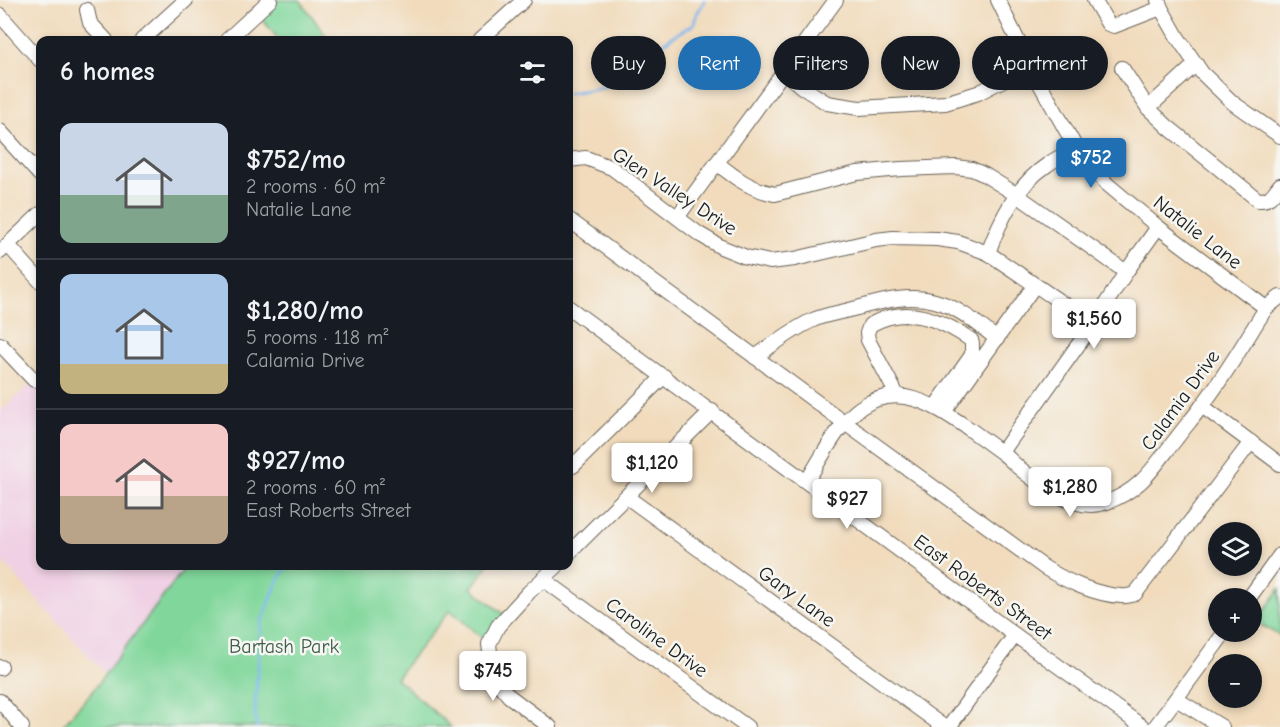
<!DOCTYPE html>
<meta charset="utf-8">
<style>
:root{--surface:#171b24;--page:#20242c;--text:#f1f3f6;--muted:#9ea1a6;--line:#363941;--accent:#1f6fb2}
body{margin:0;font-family:"Comic Neue",sans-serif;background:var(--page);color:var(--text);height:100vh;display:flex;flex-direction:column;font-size:22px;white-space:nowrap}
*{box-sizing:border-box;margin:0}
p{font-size:20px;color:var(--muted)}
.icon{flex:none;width:33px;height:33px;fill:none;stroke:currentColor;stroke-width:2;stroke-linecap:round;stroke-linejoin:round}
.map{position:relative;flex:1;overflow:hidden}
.panel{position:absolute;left:36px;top:36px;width:537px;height:534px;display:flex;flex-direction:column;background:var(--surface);border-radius:12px;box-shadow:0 3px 9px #0003}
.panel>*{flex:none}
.guide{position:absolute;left:591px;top:36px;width:570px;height:54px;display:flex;gap:12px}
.tools{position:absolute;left:1208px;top:522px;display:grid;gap:12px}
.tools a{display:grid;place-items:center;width:54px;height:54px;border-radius:50%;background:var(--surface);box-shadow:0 3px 9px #0003;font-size:30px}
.price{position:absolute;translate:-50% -51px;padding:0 14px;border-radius:6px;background:#fff;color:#222;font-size:20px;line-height:39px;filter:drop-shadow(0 2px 3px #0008)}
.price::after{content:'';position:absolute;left:50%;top:36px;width:18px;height:14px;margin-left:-9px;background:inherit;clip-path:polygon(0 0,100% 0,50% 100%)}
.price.selected{background:var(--accent);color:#fff}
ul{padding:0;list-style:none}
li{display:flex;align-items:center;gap:18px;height:150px;padding:0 24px}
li+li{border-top:2px solid var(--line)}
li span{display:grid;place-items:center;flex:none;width:168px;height:120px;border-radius:12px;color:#555}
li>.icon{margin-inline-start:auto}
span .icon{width:72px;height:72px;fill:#fffc;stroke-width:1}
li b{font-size:26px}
h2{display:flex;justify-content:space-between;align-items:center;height:72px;padding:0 24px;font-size:26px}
.pill{padding:0 21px;border-radius:27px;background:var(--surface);box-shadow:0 3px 9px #0003;font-size:21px;line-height:54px}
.pill.selected{background:var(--accent);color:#fff}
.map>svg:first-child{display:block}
.built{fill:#f0d0e4}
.green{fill:#81d79b;stroke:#4e7a5c;stroke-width:1.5}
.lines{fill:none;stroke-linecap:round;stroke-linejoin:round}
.stream{stroke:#7db7ee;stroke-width:3}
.minor-casing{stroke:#675f54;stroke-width:16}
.minor{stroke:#fff;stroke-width:14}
.labels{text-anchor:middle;stroke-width:5;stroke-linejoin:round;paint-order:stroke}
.street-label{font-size:20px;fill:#1c1c1c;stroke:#f6f6f2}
.park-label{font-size:20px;fill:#3f5d48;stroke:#f6f6f2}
</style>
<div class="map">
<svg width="1280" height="727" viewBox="0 0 1280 727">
<rect width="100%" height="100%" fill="#f6f6f2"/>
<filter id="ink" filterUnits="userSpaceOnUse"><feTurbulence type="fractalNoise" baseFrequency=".0167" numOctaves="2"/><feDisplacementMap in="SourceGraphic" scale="12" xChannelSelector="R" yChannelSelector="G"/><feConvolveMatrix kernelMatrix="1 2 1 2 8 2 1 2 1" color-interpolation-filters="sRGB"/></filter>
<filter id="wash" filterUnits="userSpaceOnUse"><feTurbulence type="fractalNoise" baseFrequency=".008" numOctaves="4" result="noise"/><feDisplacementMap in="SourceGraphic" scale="24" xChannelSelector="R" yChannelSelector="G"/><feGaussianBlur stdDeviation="1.35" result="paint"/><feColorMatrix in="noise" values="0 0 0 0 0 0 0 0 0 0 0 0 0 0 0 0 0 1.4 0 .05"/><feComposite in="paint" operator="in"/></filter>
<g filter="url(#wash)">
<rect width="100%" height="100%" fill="#f1dbbc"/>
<!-- built -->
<path class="built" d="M40 375V566H186L105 674 0 559V412Z"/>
<!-- green -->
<g class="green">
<path d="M270 0H300L329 40H279L257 13Z"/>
<path d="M186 566H488L471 588 506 616 489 644 450 610 396 678 451 727H61L91 693Z"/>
<path d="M1280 589V636L1256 622Z"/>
</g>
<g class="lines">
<!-- stream -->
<g class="stream">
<path d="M568 93C591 90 622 85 638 69 644 64 648 58 653 52 665 39 680 33 694 24L696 15 705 0"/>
<path d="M257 727 255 709 261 624 277 583 287 566"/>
</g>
</g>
</g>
<g filter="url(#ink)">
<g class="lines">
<!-- minor casing -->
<g class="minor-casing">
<g id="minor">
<path d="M998 0 1030 66 1076 148 1107 184 1158 227 1266 308"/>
<path d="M1094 0 1108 24 1114 26 1161 8"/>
<path d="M1158 0 1161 8 1178 38 1202 73 1233 103 1280 136"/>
<path d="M87 10 90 23 106 40"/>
<path d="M0 15 40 60"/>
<path d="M142 40 186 0"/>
<path d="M227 40 270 0"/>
<path d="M480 40 524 0"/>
<path d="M1196 64 1148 108 1168 127 1258 200C1270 201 1273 194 1280 185"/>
<path d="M1122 68 1148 108"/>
<path d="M784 72 802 87 827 103 859 108 945 103 978 93 1030 66"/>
<path d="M0 131 40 175"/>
<path d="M568 160 586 158 612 168 699 234 721 247 746 257 770 262 795 259 876 240 893 238 937 239 958 242 988 253 1093 324"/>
<path d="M717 163C735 178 752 190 775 194L857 173 901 169 956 167 972 169 985 175 1017 195 1126 272"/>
<path d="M678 216 836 0"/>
<path d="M568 219 845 423 1045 568C1066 581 1096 595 1121 596 1126 597 1131 595 1135 594L1251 442"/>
<path d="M8 245 40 281"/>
<path d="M0 252 40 214"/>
<path d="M988 253C1000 220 1017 185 1047 165 1056 158 1066 154 1076 148"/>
<path d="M568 307 1015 635 1143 727"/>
<path d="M0 344 34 380"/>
<path d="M755 357C774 344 793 329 813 320 824 315 837 313 849 310 877 303 905 293 935 301 958 307 978 324 997 339"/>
<path d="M897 395 868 340 867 333 870 325C906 304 940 319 971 340L972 344V355L935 407"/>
<path d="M1202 406 1280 464"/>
<path d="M944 412 1035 285"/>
<path d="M1002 452 1093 324 1126 272 1158 227"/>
<path d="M573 466 664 376"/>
<path d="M807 481C822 457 838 424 860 408 899 381 935 406 968 428 979 436 990 444 1001 452 1007 456 1012 462 1018 467 1041 486 1075 514 1107 502 1142 490 1154 466 1176 439 1184 428 1193 418 1201 407 1225 376 1245 341 1266 308L1280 297"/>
<path d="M627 497 944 727"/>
<path d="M568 554 712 411"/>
<path d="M543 579 747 727"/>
<path d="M1249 598 1280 555"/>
<path d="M0 668 1 667"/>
<path d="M1176 699 1222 727"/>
<path d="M0 701 22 727"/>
<path d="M550 727 509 696 496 681 491 661 489 644 498 626 529 592 557 566"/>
<path d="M949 727 1015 635"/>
<path d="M1155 727 1225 632"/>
</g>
</g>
<!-- minor -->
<use href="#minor" class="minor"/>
</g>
</g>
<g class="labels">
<!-- street labels -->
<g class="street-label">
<text transform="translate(675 191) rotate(33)" y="7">Glen Valley Drive</text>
<text transform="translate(1198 232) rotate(38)" y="7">Natalie Lane</text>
<text transform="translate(1180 400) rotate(-54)" y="7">Calamia Drive</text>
<text transform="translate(983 587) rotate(36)" y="7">East Roberts Street</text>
<text transform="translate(797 596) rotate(36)" y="7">Gary Lane</text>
<text transform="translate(657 637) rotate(36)" y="7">Caroline Drive</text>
</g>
<!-- park labels -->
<g class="park-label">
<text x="284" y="653">Bartash Park</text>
</g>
</g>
</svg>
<div class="tools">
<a><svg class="icon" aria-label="layers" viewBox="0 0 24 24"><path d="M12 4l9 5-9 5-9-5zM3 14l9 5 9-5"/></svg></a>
<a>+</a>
<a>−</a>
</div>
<b class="price selected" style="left:1091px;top:189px">$752</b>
<b class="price" style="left:1094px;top:350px">$1,560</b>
<b class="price" style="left:652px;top:494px">$1,120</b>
<b class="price" style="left:1070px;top:518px">$1,280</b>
<b class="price" style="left:847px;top:530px">$927</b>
<b class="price" style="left:493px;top:702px">$745</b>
<div class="guide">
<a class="pill">Buy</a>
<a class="pill selected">Rent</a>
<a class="pill">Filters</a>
<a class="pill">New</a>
<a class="pill">Apartment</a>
</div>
<section class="panel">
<h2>6 homes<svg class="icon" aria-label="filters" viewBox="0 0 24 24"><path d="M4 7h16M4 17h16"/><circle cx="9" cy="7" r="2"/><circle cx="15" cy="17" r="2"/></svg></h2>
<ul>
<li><span style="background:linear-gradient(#c9d6e8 60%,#7fa58c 0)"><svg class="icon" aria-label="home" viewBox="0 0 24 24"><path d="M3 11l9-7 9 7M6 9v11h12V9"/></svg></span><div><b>$752/mo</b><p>2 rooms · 60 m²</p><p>Natalie Lane</p></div></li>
<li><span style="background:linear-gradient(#a9c7e8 75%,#c2b280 0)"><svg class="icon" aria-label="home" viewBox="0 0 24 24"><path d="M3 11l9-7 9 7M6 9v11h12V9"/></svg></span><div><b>$1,280/mo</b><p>5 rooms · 118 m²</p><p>Calamia Drive</p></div></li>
<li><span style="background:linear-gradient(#f6c9c9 60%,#b9a48a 0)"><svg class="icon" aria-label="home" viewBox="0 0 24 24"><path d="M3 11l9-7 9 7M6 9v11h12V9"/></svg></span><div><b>$927/mo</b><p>2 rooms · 60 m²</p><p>East Roberts Street</p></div></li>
</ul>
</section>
</div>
